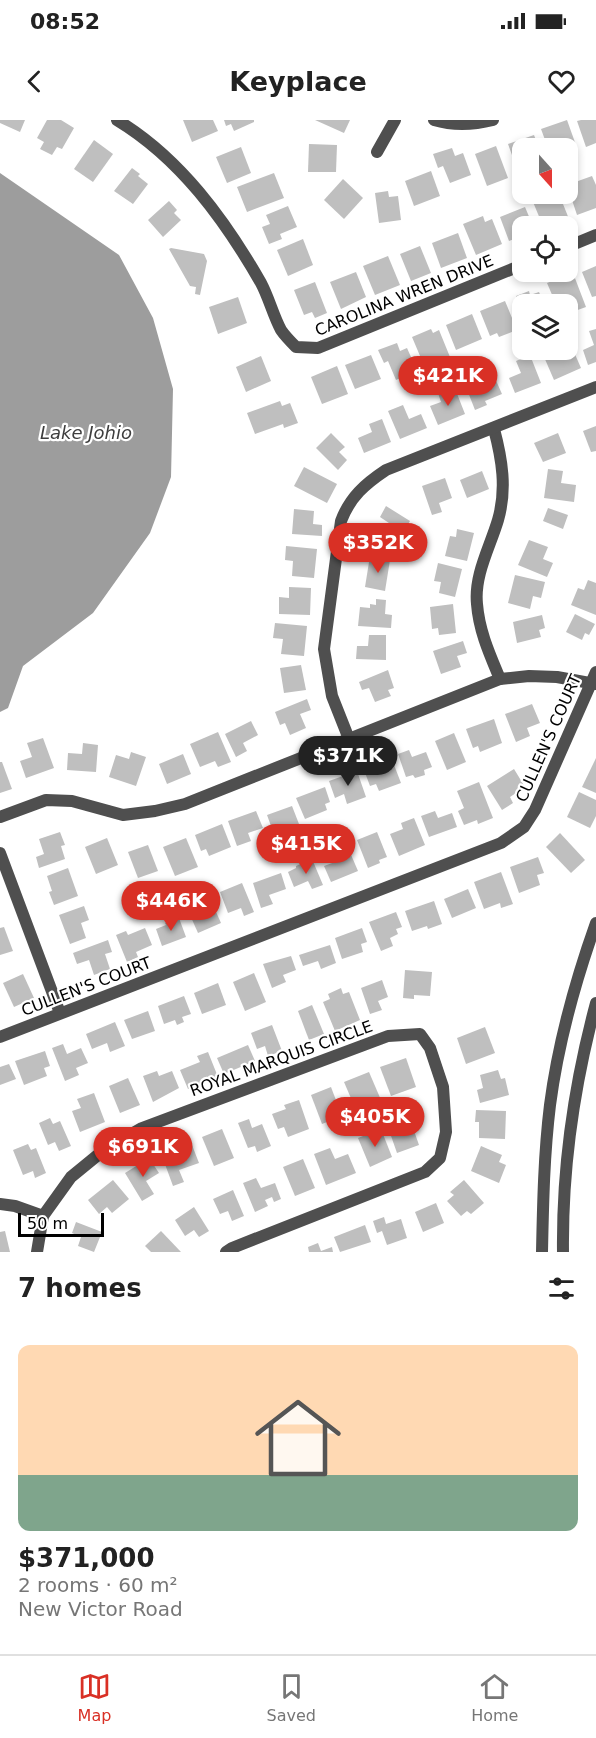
<!DOCTYPE html>
<meta charset="utf-8">
<style>
:root{--surface:#fff;--page:#f2f2f2;--text:#222;--muted:#767676;--line:#e0e0e0;--accent:#d93025}
body{margin:0;font-family:"DejaVu Sans",sans-serif;background:var(--page);color:var(--text);height:100vh;display:flex;flex-direction:column;font-size:22px;white-space:nowrap}
*{box-sizing:border-box;margin:0}
p{font-size:20px;color:var(--muted)}
.icon{flex:none;width:33px;height:33px;fill:none;stroke:currentColor;stroke-width:2;stroke-linecap:round;stroke-linejoin:round}
.map{position:relative;height:1132px;overflow:hidden}
.panel{display:flex;flex-direction:column;background:var(--surface);flex:1}
.panel>*{flex:none}
.needle{width:39px;rotate:159deg}
.buttons{position:absolute;left:512px;top:18px;display:grid;gap:12px}
.buttons a{display:grid;place-items:center;width:66px;height:66px;border-radius:12px;background:var(--surface);box-shadow:0 3px 9px #0003;font-size:30px}
.scale{position:absolute;left:18px;bottom:15px;width:86px;box-sizing:border-box;padding-left:6px;border:3px solid #000;border-top:0;font-size:16px;line-height:21px;white-space:nowrap;color:#000;-webkit-text-stroke:4px #fff;paint-order:stroke}
.price{position:absolute;translate:-50% -51px;padding:0 14px;border-radius:21px;background:var(--accent);color:#fff;font-size:20px;line-height:39px;filter:drop-shadow(0 2px 3px #0008)}
.price::after{content:'';position:absolute;left:50%;top:36px;width:18px;height:14px;margin-left:-9px;background:inherit;clip-path:polygon(0 0,100% 0,50% 100%)}
.price.selected{background:#222;color:#fff}
ul{padding:0;list-style:none}
li{display:grid;align-content:center;gap:12px;height:318px;padding:0 18px}
li+li{border-top:2px solid var(--line)}
li span{display:grid;place-items:center;height:186px;border-radius:12px;color:#555}
li>.icon{margin-inline-start:auto}
span .icon{width:108px;height:108px;fill:#fffc;stroke-width:1}
li b{font-size:26px}
h2{display:flex;justify-content:space-between;align-items:center;height:72px;padding:0 18px;font-size:26px}
.status{display:flex;justify-content:space-between;align-items:center;height:42px;padding:0 30px;background:var(--surface);direction:ltr}
.status svg{height:16px;fill:currentColor}
header{display:flex;justify-content:space-between;align-items:center;height:78px;padding:0 18px;background:var(--surface);font-size:27px;font-weight:700}
.menu{display:flex;justify-content:space-around;align-items:center;height:84px;border-top:2px solid var(--line);background:var(--surface);font-size:16px;color:var(--muted)}
.menu a{display:grid;justify-items:center;gap:3px}
.menu .selected{color:var(--accent)}
.map>svg:first-child{display:block}
.water{fill:#9d9d9d}
.building{fill:#bfbfbf}
.lines{fill:none;stroke-linecap:round;stroke-linejoin:round}
.minor{stroke:#4f4f4f;stroke-width:12}
.tertiary{stroke:#4f4f4f;stroke-width:12}
.labels{text-anchor:middle;stroke-width:4.5;stroke-linejoin:round;paint-order:stroke}
.street-label{font-size:16px;fill:#000;stroke:#fff}
.water-label{font-size:18px;font-style:italic;fill:#3e3e3e;stroke:#fff}
</style>
<div class="status"><b>08:52</b><svg viewBox="0 0 49 12"><path d="M0 12V9h3v3zM5 12V6h3v6zM10 12V3h3v9zM15 12V0h3v12zM26 1h20v11H26zM47 4h2v5h-2z"/></svg></div>
<header><svg class="icon" aria-label="back" viewBox="0 0 24 24"><path d="M15 5l-7 7 7 7"/></svg>Keyplace<svg class="icon" aria-label="heart" viewBox="0 0 24 24"><path d="M12 20l-8-8c-3-5 5-10 8-4 3-6 11-1 8 4z"/></svg></header>
<div class="map">
<svg width="596" height="1132" viewBox="0 0 596 1132">
<rect width="100%" height="100%" fill="#fff"/>
<!-- water -->
<path class="water" d="M0 53 119 135 153 198 173 269 171 357 150 413 93 493 23 546 8 588 0 592Z"/>
<!-- building -->
<g class="building">
<path d="M0 0H25L20 12 0 3Z"/>
<path d="M47 0H61L74 8 62 29 57 27 52 35 40 29 44 22 37 18Z"/>
<path d="M183 0H213L218 11 192 22Z"/>
<path d="M224 0H254V2L234 11 231 4 226 6Z"/>
<path d="M315 0H350L344 13Z"/>
<path d="M567 0 577 28 567 31V28H548L541 9Z"/>
<path d="M581 0H596V23L586 27 577 1Z"/>
<path d="M534 15 539 28H522V48L517 49 508 24Z"/>
<path d="M94 20 113 34 93 62 74 49Z"/>
<path d="M309 24 337 25 336 52H308Z"/>
<path d="M496 26 508 58 487 66 475 34Z"/>
<path d="M241 27 251 53 227 63 216 37Z"/>
<path d="M452 28 455 36 463 33 471 55 450 63 443 46 438 48 433 34Z"/>
<path d="M132 48 140 54 138 56 148 64 133 84 114 71Z"/>
<path d="M431 51 440 76 414 86 405 61Z"/>
<path d="M274 53 284 78 247 92 237 67Z"/>
<path d="M592 56 596 65V88L577 95 567 65Z"/>
<path d="M343 59 363 78 344 99 324 80Z"/>
<path d="M388 71 389 77 398 76 401 100 379 103 375 73Z"/>
<path d="M554 74H559L569 99 550 106H543L533 82Z"/>
<path d="M169 81 177 90 174 93 181 100 163 117 148 100Z"/>
<path d="M288 86 297 107 280 114 282 119 269 124 262 107 270 104 266 95Z"/>
<path d="M525 87 533 106H522V116L509 121 500 97Z"/>
<path d="M483 96 485 102 492 99 502 124 476 135 463 104Z"/>
<path d="M458 113 467 138 441 148 432 123Z"/>
<path d="M303 119 313 145 288 156 277 130Z"/>
<path d="M420 126 431 153 411 161 400 134Z"/>
<path d="M171 128 204 134 207 141 200 175 195 174 196 167 190 166 169 129Z"/>
<path d="M388 136 400 165 375 175 363 146Z"/>
<path d="M596 146V176L592 177 582 152Z"/>
<path d="M356 152 366 177 341 189 330 162Z"/>
<path d="M573 153 586 187 572 192 570 187 567 188V184H556L547 163Z"/>
<path d="M315 162 327 193 315 198 312 192 304 195 294 170Z"/>
<path d="M529 171 530 175 539 172 544 184H522V190L516 176Z"/>
<path d="M238 177 247 203 218 214 209 187Z"/>
<path d="M505 181 517 210 499 217 497 213 490 216 480 191Z"/>
<path d="M472 194 482 219 456 230 446 205Z"/>
<path d="M431 209 433 213 439 210 450 237 431 244 430 240 423 243 412 217Z"/>
<path d="M596 209V242L588 245 583 230 594 225 589 211Z"/>
<path d="M397 223 400 231 407 228 415 246 404 251 405 256 396 260 388 241 384 243 378 230Z"/>
<path d="M541 230H559L562 237 574 232 581 248 554 260Z"/>
<path d="M371 235 381 259 355 269 345 245Z"/>
<path d="M530 235 541 263 515 273 509 258 521 253 516 241Z"/>
<path d="M261 236 271 261 246 272 236 247Z"/>
<path d="M337 246 348 274 322 284 311 257Z"/>
<path d="M494 256 502 274 485 281 487 285 475 290 466 267Z"/>
<path d="M454 266 465 294 438 305 430 286 441 282 438 273Z"/>
<path d="M280 281 282 286 290 283 298 303 284 308 283 304 255 314 247 293Z"/>
<path d="M403 285 409 299 421 294 427 308 400 319 388 291Z"/>
<path d="M382 299 391 322 364 333 358 318 372 312 369 304Z"/>
<path d="M596 306V331L591 332 583 311Z"/>
<path d="M331 313 345 327 339 332 347 340 338 350 316 328Z"/>
<path d="M558 313 566 333 543 342 534 323Z"/>
<path d="M304 347 337 364 327 383 294 366Z"/>
<path d="M548 349 563 351 561 363 576 365 574 382 544 378Z"/>
<path d="M482 351 489 369 467 378 460 360Z"/>
<path d="M445 358 452 378 439 383 442 392 432 395 422 366Z"/>
<path d="M386 386 410 401 397 422 382 413 389 403 380 397Z"/>
<path d="M548 388 568 395 563 409 543 401Z"/>
<path d="M294 389 314 391 313 404 322 405V416L292 414Z"/>
<path d="M457 409 474 413 467 441 445 436 450 416 456 417Z"/>
<path d="M529 420 548 427 543 439 553 443 547 457 518 445Z"/>
<path d="M286 426 317 429 314 458 292 456 293 441 285 440Z"/>
<path d="M370 436 390 440 385 471 365 467Z"/>
<path d="M438 443 462 449 455 477 439 473 441 462 434 461Z"/>
<path d="M515 455 545 462 541 478 533 476 530 489 508 483Z"/>
<path d="M588 460 596 463V495L571 485 578 468 584 470Z"/>
<path d="M289 467 311 468 310 495 279 494V477L289 478Z"/>
<path d="M376 479 386 480 385 494 392 495 391 508 358 506 360 487 370 488V484L376 485Z"/>
<path d="M453 484 456 513 439 515 438 508 432 509 430 487Z"/>
<path d="M575 494 595 504 589 515 585 513 582 520 566 512Z"/>
<path d="M542 495 545 508 539 510 541 517 517 523 513 502Z"/>
<path d="M275 503 307 506 304 536 281 534 283 519 273 518Z"/>
<path d="M369 515H386V540L356 539 357 526H368Z"/>
<path d="M463 521 467 533 457 536 461 547 441 554 433 531Z"/>
<path d="M301 545 306 570 284 573 280 548Z"/>
<path d="M388 550 394 568 388 570 391 576 375 582 369 568 362 570 359 562Z"/>
<path d="M307 579 311 590 300 594 306 608 290 615 285 603 280 605 275 592Z"/>
<path d="M532 584 540 603 527 608 530 616 516 622 505 594Z"/>
<path d="M494 599 502 623 480 632 478 626 473 628 466 609Z"/>
<path d="M251 601 258 615 243 623 247 631 236 637 225 614Z"/>
<path d="M218 612 231 642 218 647 215 641 200 647 190 624Z"/>
<path d="M454 613 466 642 447 650 435 621Z"/>
<path d="M43 618 54 648 26 658 20 641 32 637 27 623Z"/>
<path d="M83 623 98 625 96 652 67 650 68 633 82 634Z"/>
<path d="M409 630 412 637 426 632 432 647 424 650 425 655 415 658 413 655 406 657 398 634Z"/>
<path d="M131 632 146 637 136 666 109 657 116 635 129 639Z"/>
<path d="M183 634 191 654 167 664 159 644Z"/>
<path d="M391 637 401 663 379 671 376 664 370 666 364 650Z"/>
<path d="M596 638V673L582 667Z"/>
<path d="M0 642H2L12 669 0 673Z"/>
<path d="M514 649 525 667 510 677 513 683 502 690 487 666Z"/>
<path d="M357 651 366 677 347 684 344 674 335 678 329 661Z"/>
<path d="M479 662 493 698 478 704 477 700 464 705 458 691 464 688 457 671Z"/>
<path d="M325 667 330 682 325 684 327 690 305 699 296 678Z"/>
<path d="M579 672 596 680V696L590 708 567 697Z"/>
<path d="M292 686 299 704 287 708 289 712 275 717 267 695Z"/>
<path d="M256 691 263 708 248 713 251 721 237 726 228 701Z"/>
<path d="M435 691 438 698 452 693 457 707 429 717 421 696Z"/>
<path d="M414 698 425 725 399 736 390 714 403 709 401 703Z"/>
<path d="M222 704 231 727 209 736 206 729 201 731 195 715Z"/>
<path d="M60 712 65 725 61 726 65 739 39 748 36 737 44 734 39 719Z"/>
<path d="M377 712 387 737 379 740 380 743 368 748 357 720Z"/>
<path d="M560 713 585 740 571 753 546 727Z"/>
<path d="M107 718 118 745 96 754 85 727Z"/>
<path d="M186 718 198 747 175 756 163 727Z"/>
<path d="M148 725 158 751 138 758 128 732Z"/>
<path d="M349 730 358 751 331 762 324 746 335 742 333 737Z"/>
<path d="M538 737 544 753 537 755 540 765 519 773 510 747Z"/>
<path d="M312 739 323 765 312 769 308 761 294 767 288 752 296 748V746Z"/>
<path d="M68 748 78 776 54 785 49 772 52 771 47 756Z"/>
<path d="M501 752 513 784 501 788 500 783 484 789 474 762Z"/>
<path d="M281 753 286 769 269 775 273 784 261 788 253 763Z"/>
<path d="M242 763 254 792 244 796 241 788 228 793 220 772Z"/>
<path d="M468 769 476 788 452 798 444 779Z"/>
<path d="M209 776 221 803 198 813 186 786Z"/>
<path d="M434 781 442 804 428 809 427 806 412 811 405 791Z"/>
<path d="M84 786 89 800 81 803 86 818 70 824 59 795Z"/>
<path d="M396 792 402 807 396 809 398 814 390 818 393 826 381 831 369 802Z"/>
<path d="M179 798 186 817 162 826 156 809 166 805 165 803Z"/>
<path d="M4 807 13 831 0 835V808Z"/>
<path d="M145 808 152 825 136 832 138 837 127 842 116 815 126 811 128 815Z"/>
<path d="M362 808 367 822 361 824 363 832 342 839 335 818Z"/>
<path d="M108 820 112 832 105 834 110 849 94 855 89 840 77 844 73 833Z"/>
<path d="M330 825 336 843 321 849 318 841 303 846 299 835Z"/>
<path d="M291 836 296 850 283 855 286 862 272 868 263 844Z"/>
<path d="M405 850 432 852 430 876 414 875V879L403 878Z"/>
<path d="M254 853 266 882 245 891 233 862Z"/>
<path d="M23 854 34 878 14 887 3 863Z"/>
<path d="M382 860 388 877 378 881 382 890 370 894 361 868Z"/>
<path d="M218 863 226 885 202 894 194 873Z"/>
<path d="M341 868 343 874 349 872 360 900 335 911 323 882 330 879 328 874Z"/>
<path d="M184 876 191 894 182 897 184 902 177 905 175 900 164 904 158 886Z"/>
<path d="M312 885 324 914 309 920 298 891Z"/>
<path d="M148 891 155 911 132 919 124 900Z"/>
<path d="M115 902 125 926 110 932 107 923 92 929 86 914Z"/>
<path d="M272 905 282 931 268 936 265 926 257 929 251 913Z"/>
<path d="M485 907 495 933 466 944 457 918Z"/>
<path d="M63 924 67 934 81 928 88 943 76 948 79 955 65 961 52 928Z"/>
<path d="M248 925 255 941 224 954 217 938Z"/>
<path d="M45 931 50 946 44 948 47 956 24 965 15 941Z"/>
<path d="M208 932 218 957 188 969 180 950 200 942 197 936Z"/>
<path d="M406 938 416 967 391 976 380 947Z"/>
<path d="M9 944 16 959 0 965V947Z"/>
<path d="M498 950 501 959 505 958 509 975 480 983 477 970 483 968 480 955Z"/>
<path d="M157 951 159 956 172 951 179 968 153 982 143 956Z"/>
<path d="M369 952 381 980 356 990 344 962Z"/>
<path d="M128 958 140 985 120 993 109 966Z"/>
<path d="M331 967 342 996 322 1004 311 975Z"/>
<path d="M94 973 105 1002 80 1012 72 991 81 988 77 979Z"/>
<path d="M299 980 309 1009 288 1017 284 1007 278 1009 272 994 286 989 284 985Z"/>
<path d="M476 990 506 991 505 1019 479 1018V1002H475Z"/>
<path d="M50 998 53 1004 60 1001 71 1026 59 1031 55 1022 48 1025 39 1003Z"/>
<path d="M249 999 252 1008 262 1004 271 1026 257 1032 255 1026 248 1028 238 1003Z"/>
<path d="M412 1005 419 1025 397 1033 390 1013Z"/>
<path d="M222 1009 234 1038 214 1046 202 1017Z"/>
<path d="M381 1009 392 1037 370 1047 358 1018Z"/>
<path d="M28 1024 31 1030 36 1028 46 1053 35 1058 33 1051 23 1055 13 1030Z"/>
<path d="M192 1025 199 1043 179 1050 184 1062 173 1066 162 1036Z"/>
<path d="M481 1026 502 1035 499 1042 506 1045 499 1063 471 1051Z"/>
<path d="M330 1028 335 1039 348 1034 356 1053 326 1065 314 1034Z"/>
<path d="M149 1038 159 1053 146 1061 154 1074 142 1081 125 1053Z"/>
<path d="M303 1039 315 1068 295 1076 283 1047Z"/>
<path d="M256 1058 261 1068 275 1063 281 1079 274 1082 272 1077 265 1080 268 1086 255 1092 243 1063Z"/>
<path d="M113 1060 129 1079 112 1093 107 1087 99 1094 88 1080Z"/>
<path d="M464 1060 484 1083 471 1094 467 1091 461 1096 447 1081 454 1075 450 1072Z"/>
<path d="M233 1070 244 1096 232 1101 228 1091 220 1094 213 1079Z"/>
<path d="M436 1083 444 1103 423 1112 415 1092Z"/>
<path d="M194 1087 209 1111 199 1117 194 1110 185 1116 175 1100Z"/>
<path d="M384 1097 386 1104 401 1099 407 1118 387 1125 382 1111 377 1113 373 1101Z"/>
<path d="M76 1102 102 1112 94 1132 78 1126 81 1117 72 1113Z"/>
<path d="M365 1105 371 1122 340 1132 334 1117Z"/>
<path d="M5 1111 10 1132H0V1112Z"/>
<path d="M161 1111 181 1132H151L145 1126Z"/>
<path d="M318 1123 321 1131 332 1127 333 1132H309L308 1127Z"/>
</g>
<g class="lines">
<!-- minor -->
<g class="minor">
<path d="M117 0C180 38 225 100 261 163 269 178 273 195 281 210 285 216 291 222 296 227L318 228 522 145"/>
<path d="M434 0C454 6 473 5 493 0"/>
<path d="M377 32 395 0"/>
<path d="M567 127 596 115"/>
<path d="M494 309C502 339 507 369 498 400 490 427 474 455 477 484 479 511 490 535 500 559"/>
<path d="M349 619 332 576 324 529 341 401C350 377 365 364 386 350L596 267"/>
<path d="M0 697 46 680 72 681 123 695 155 691 185 684 500 559 529 556 557 557 596 564"/>
<path d="M0 733 60 893"/>
<path d="M0 917 501 723 524 707 535 690 596 552"/>
<path d="M0 1084 15 1086 43 1096"/>
<path d="M37 1132 43 1096 71 1057 104 1030 142 1008 388 916 420 914 430 928 443 967 446 1012 440 1038 425 1052 232 1128 226 1132"/>
</g>
<!-- tertiary -->
<g class="tertiary">
<path d="M542 1132C543 1083 544 1034 550 985 558 924 575 862 596 803"/>
<path d="M563 1132C562 1047 574 965 596 883"/>
</g>
</g>
<g class="labels">
<!-- street labels -->
<g class="street-label">
<text transform="translate(404 175) rotate(-22)" y="6">CAROLINA WREN DRIVE</text>
<text transform="translate(548 618) rotate(-66)" y="6">CULLEN'S COURT</text>
<text transform="translate(86 866) rotate(-21)" y="6">CULLEN'S COURT</text>
<text transform="translate(281 938) rotate(-20)" y="6">ROYAL MARQUIS CIRCLE</text>
</g>
<!-- water labels -->
<g class="water-label">
<text x="86" y="319">Lake Johio</text>
</g>
</g>
</svg>
<div class="buttons">
<a><svg class="needle" viewBox="-14 -14 28 28"><path d="M0-13l5 13h-10z" fill="#e53935"/><path d="M0 13l5-13h-10z" fill="#767676"/></svg></a>
<a><svg class="icon" aria-label="locate" viewBox="0 0 24 24"><circle cx="12" cy="12" r="6"/><path d="M12 2v4M12 18v4M2 12h4M18 12h4"/></svg></a>
<a><svg class="icon" aria-label="layers" viewBox="0 0 24 24"><path d="M12 4l9 5-9 5-9-5zM3 14l9 5 9-5"/></svg></a>
</div>
<div class="scale">50 m</div>
<b class="price" style="left:448px;top:287px">$421K</b>
<b class="price" style="left:378px;top:454px">$352K</b>
<b class="price selected" style="left:348px;top:667px">$371K</b>
<b class="price" style="left:306px;top:755px">$415K</b>
<b class="price" style="left:171px;top:812px">$446K</b>
<b class="price" style="left:375px;top:1028px">$405K</b>
<b class="price" style="left:143px;top:1058px">$691K</b>
</div>
<section class="panel">
<h2>7 homes<svg class="icon" aria-label="filters" viewBox="0 0 24 24"><path d="M4 7h16M4 17h16"/><circle cx="9" cy="7" r="2"/><circle cx="15" cy="17" r="2"/></svg></h2>
<ul>
<li><span style="background:linear-gradient(#ffd9b3 70%,#7fa58c 0)"><svg class="icon" aria-label="home" viewBox="0 0 24 24"><path d="M3 11l9-7 9 7M6 9v11h12V9"/></svg></span><div><b>$371,000</b><p>2 rooms · 60 m²</p><p>New Victor Road</p></div></li>
</ul>
</section>
<nav class="menu">
<a class="selected"><svg class="icon" aria-label="map" viewBox="0 0 24 24"><path d="M3 6l6-2 6 2 6-2v14l-6 2-6-2-6 2zM9 4v14M15 6v14"/></svg>Map</a>
<a><svg class="icon" aria-label="saved" viewBox="0 0 24 24"><path d="M7 4h10v16l-5-4-5 4z"/></svg>Saved</a>
<a><svg class="icon" aria-label="home" viewBox="0 0 24 24"><path d="M3 11l9-7 9 7M6 9v11h12V9"/></svg>Home</a>
</nav>
